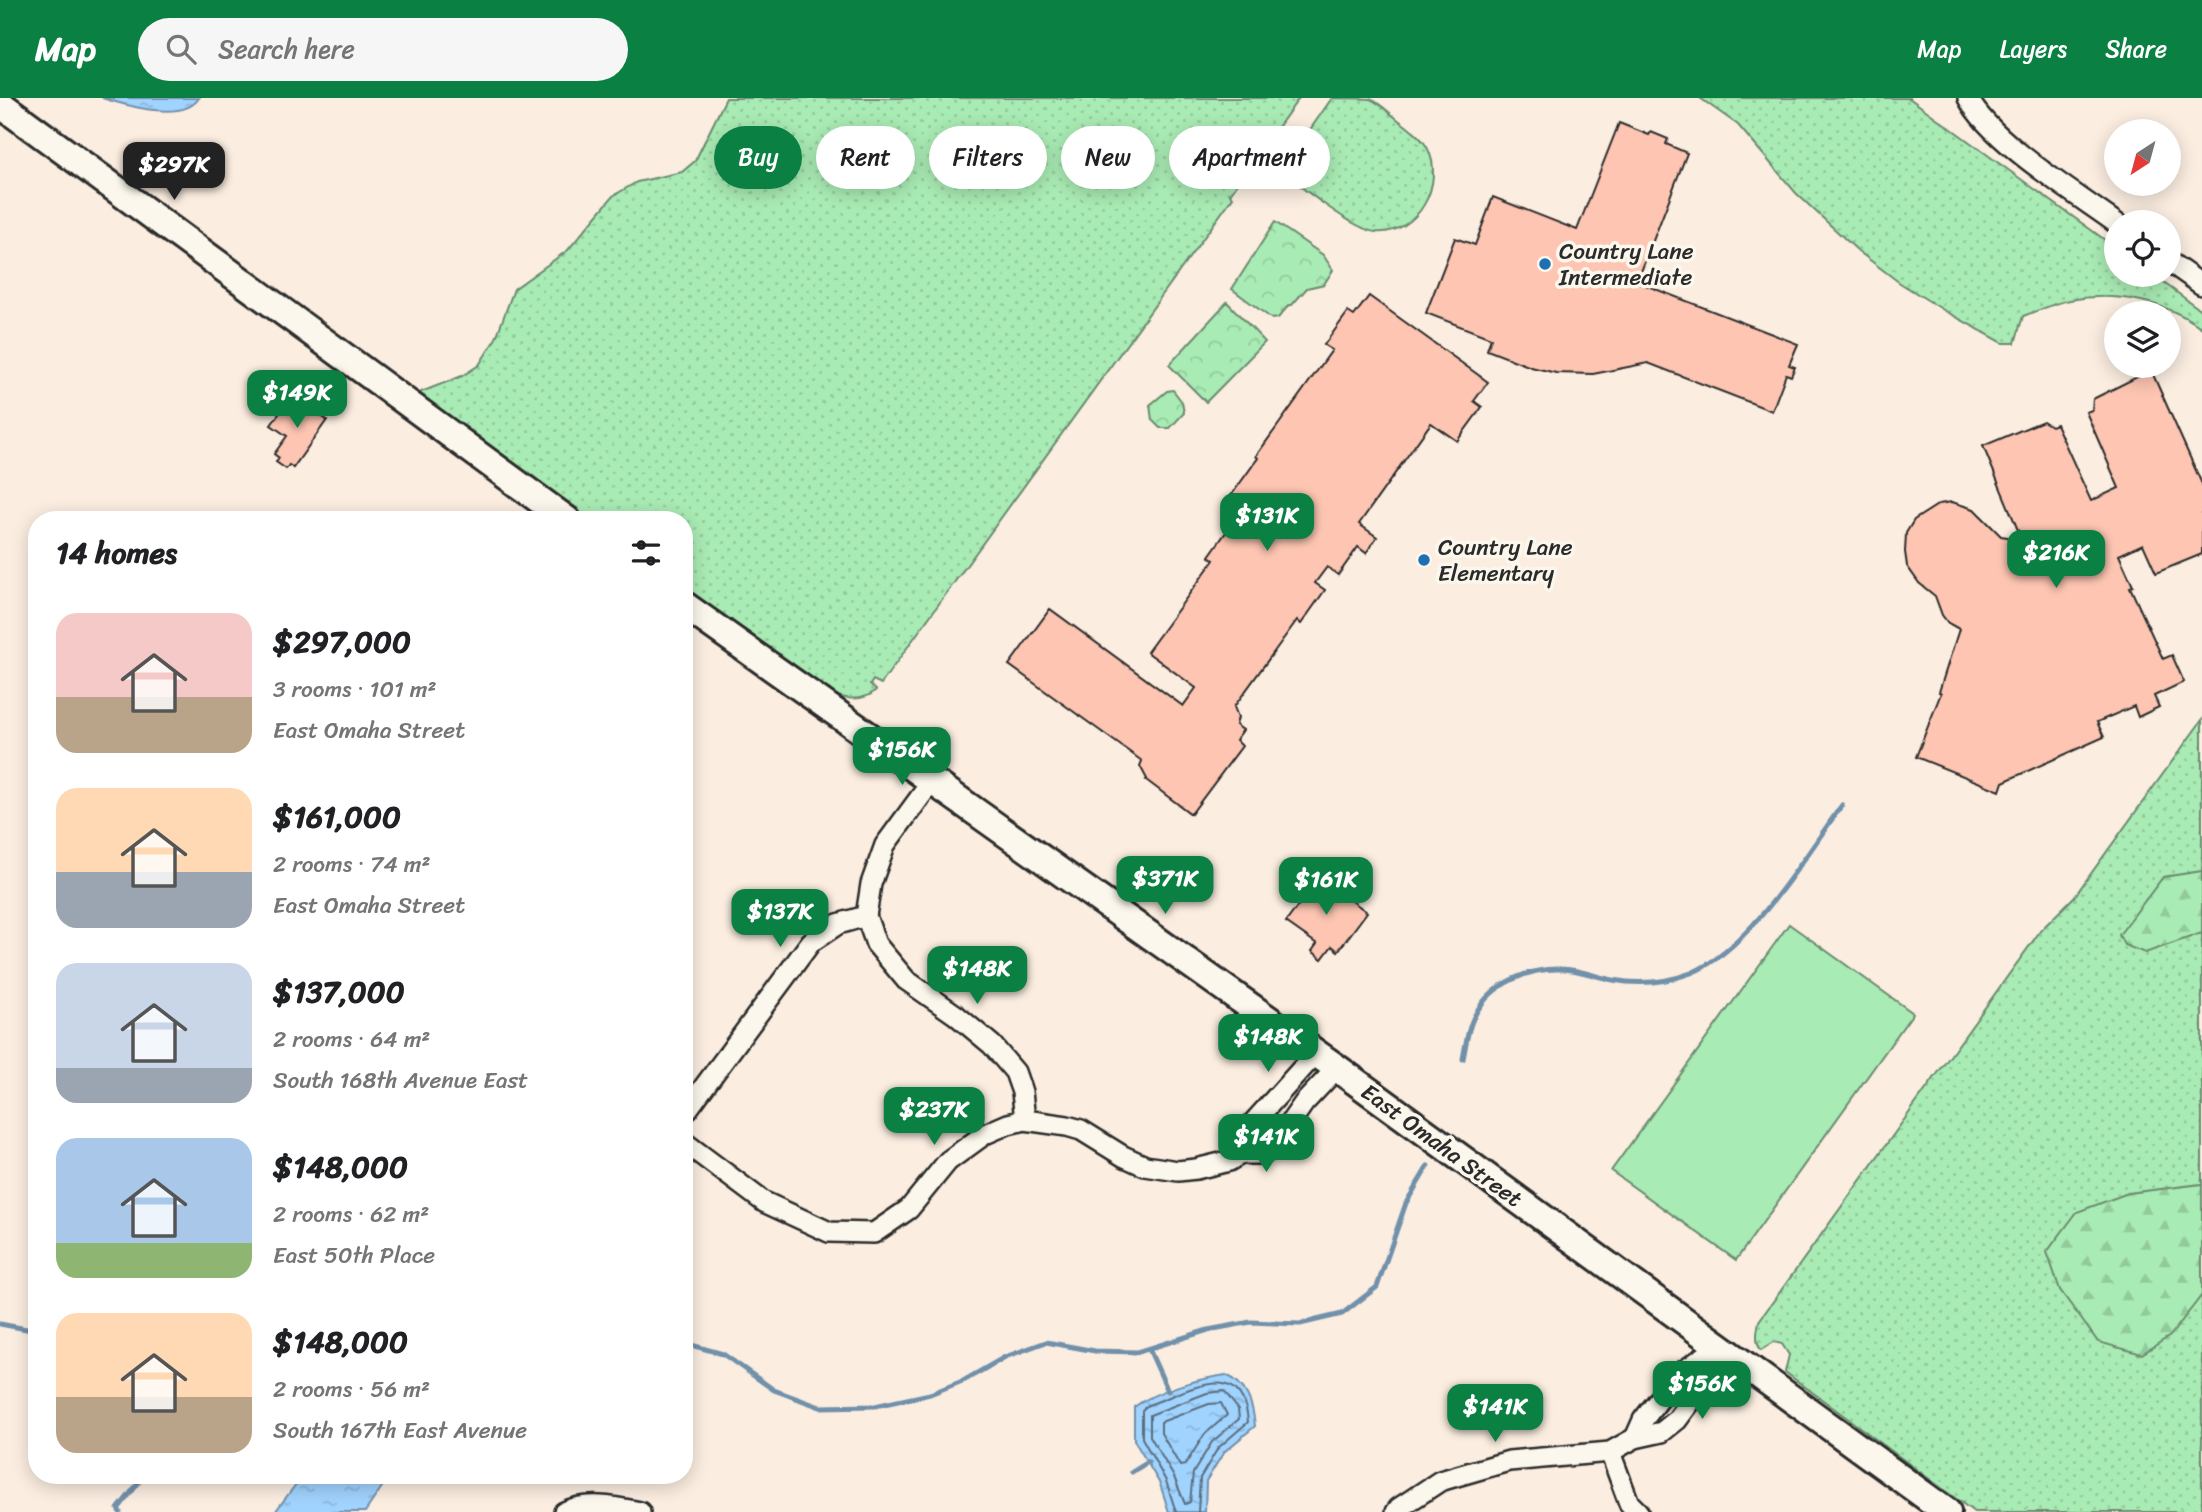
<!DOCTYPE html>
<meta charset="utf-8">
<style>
:root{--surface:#fff;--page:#f6f6f6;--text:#202124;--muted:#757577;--accent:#0b8043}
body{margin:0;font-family:Sriracha,sans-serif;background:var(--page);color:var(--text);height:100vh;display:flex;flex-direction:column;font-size:26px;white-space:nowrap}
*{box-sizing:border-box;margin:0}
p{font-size:23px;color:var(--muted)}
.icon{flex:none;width:38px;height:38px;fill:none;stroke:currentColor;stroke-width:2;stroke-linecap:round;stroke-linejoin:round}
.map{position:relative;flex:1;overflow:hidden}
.panel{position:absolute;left:28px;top:413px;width:665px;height:973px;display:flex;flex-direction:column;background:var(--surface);border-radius:28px;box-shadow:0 4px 18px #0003}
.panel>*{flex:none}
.banner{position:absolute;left:714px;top:28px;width:665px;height:63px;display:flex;gap:14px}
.needle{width:46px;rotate:216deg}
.fabs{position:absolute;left:2104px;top:21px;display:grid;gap:14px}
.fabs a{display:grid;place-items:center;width:77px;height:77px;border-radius:50%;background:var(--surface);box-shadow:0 4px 18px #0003;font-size:35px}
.price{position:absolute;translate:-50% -60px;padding:0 16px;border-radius:14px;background:var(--accent);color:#fff;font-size:23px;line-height:46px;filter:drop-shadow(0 2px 4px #0008)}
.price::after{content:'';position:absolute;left:50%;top:42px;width:21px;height:16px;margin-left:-10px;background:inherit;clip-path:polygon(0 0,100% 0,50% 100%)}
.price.selected{background:#222;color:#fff}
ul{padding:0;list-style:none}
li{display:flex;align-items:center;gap:21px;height:175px;padding:0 28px}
li span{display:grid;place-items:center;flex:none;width:196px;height:140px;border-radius:21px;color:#555}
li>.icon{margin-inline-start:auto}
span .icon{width:84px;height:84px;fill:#fffc;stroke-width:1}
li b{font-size:30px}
h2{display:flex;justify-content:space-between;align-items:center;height:84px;padding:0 28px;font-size:30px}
.pill{padding:0 24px;border-radius:32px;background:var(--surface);box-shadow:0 4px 18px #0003;font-size:24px;line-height:63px}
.pill.selected{background:var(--accent);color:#fff}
header{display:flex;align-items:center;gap:42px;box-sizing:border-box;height:98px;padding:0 35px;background:var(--accent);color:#fff}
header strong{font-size:33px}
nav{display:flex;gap:38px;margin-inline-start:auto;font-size:24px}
.search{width:490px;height:63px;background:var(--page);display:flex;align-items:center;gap:18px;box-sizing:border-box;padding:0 24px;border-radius:38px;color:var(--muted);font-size:26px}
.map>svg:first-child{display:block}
.grass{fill:url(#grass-dots);stroke:#6a8b70;stroke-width:2}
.forest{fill:url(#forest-firs);stroke:#6a8b70;stroke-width:2}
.park{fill:url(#park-crowns);stroke:#6a8b70;stroke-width:2}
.garden{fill:#a9ebb4;stroke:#6a8b70;stroke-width:2}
.water{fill:url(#water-ripples);stroke:#7190aa;stroke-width:2}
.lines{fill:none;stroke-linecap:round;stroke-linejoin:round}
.shore{stroke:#5a6e7f;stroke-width:2}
.stream{stroke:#7190aa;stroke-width:5}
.building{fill:#fdc5b2;stroke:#2b2b2b;stroke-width:2}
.street-casing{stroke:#2b2b2b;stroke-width:24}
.secondary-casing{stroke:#2b2b2b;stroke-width:32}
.street{stroke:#fbf7ec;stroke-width:19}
.secondary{stroke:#fbf7ec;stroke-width:26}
.poi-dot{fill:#1f6fb2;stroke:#fbf7ec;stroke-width:2.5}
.labels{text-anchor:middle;stroke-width:7;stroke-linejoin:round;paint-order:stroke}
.poi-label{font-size:23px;fill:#2b2b2b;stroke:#fbf7ec;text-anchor:start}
.street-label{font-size:23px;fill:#2b2b2b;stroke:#fbf7ec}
</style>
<header>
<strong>Map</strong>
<div class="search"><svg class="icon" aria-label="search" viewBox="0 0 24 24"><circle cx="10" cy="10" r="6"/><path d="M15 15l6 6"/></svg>Search here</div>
<nav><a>Map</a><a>Layers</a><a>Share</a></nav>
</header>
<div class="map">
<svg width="2202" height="1414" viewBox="0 0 2202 1414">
<defs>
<pattern id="grass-dots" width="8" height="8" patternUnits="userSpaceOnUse" patternTransform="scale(1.75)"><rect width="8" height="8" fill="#a9ebb4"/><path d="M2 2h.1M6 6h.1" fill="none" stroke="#92ca9b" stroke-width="1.8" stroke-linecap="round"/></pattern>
<pattern id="forest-firs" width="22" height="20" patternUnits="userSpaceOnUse" patternTransform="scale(1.75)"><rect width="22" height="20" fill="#a9ebb4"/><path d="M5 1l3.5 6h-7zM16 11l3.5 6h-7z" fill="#92ca9b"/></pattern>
<pattern id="park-crowns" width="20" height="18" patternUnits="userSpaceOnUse" patternTransform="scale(1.75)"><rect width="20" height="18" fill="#a9ebb4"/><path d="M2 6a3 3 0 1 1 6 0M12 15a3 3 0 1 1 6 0" fill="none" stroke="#92ca9b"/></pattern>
<pattern id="water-ripples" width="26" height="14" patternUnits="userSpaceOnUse" patternTransform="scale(1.75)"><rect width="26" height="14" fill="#a0d3fe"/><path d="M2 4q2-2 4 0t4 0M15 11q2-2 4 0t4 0" fill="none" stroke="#8ab5da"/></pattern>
</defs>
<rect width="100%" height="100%" fill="#fbede0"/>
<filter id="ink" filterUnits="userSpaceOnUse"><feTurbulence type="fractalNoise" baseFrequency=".0143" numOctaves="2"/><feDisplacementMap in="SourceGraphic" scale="14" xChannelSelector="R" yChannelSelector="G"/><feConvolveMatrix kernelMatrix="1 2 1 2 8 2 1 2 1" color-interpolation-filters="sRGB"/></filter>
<g filter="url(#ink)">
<!-- grass -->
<g class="grass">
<path d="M726 0H1299L1230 96 1233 99 891 572 881 586 873 582 870 587 876 592C861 607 838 599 821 593L684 494V422H585L417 300 421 294 462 278 479 267 496 240 514 191 568 152 613 98 637 84 682 74 695 63Z"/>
<path d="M1332 0C1343 0 1360 0 1370 1 1379 4 1388 14 1396 20 1407 29 1420 37 1427 49 1446 85 1418 137 1376 134 1355 132 1298 88 1282 72Z"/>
<path d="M1700 0H1909L2116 150V177H2153L2202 213V230C2165 203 2115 193 2070 202 2054 205 2038 213 2023 218L2015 245H2003L1945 213 1900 185 1858 153 1796 95 1738 27Z"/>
<path d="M2202 622V1414H1974L1785 1274 1789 1257 1782 1246 1774 1244 1761 1252C1755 1243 1757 1234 1759 1223L2041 832 2074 799Z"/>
</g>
<!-- forest -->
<g class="forest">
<path d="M2202 773V835L2145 855 2124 847 2119 837 2163 779Z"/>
<path d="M2202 1086V1197L2170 1238 2142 1256 2098 1244 2060 1192 2047 1154 2077 1114 2128 1095Z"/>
</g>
<!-- park -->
<g class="park">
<path d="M1275 124 1323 157 1333 172 1324 186 1307 190 1292 207H1289L1278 220 1272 221 1232 191Z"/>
<path d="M1227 204 1265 244 1206 304 1169 267Z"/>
<path d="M1173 292 1182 304 1184 315 1170 330H1160L1152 322 1150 307 1167 293Z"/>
</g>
<!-- garden -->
<path class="garden" d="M1789 826 1913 915 1736 1162 1611 1073Z"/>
<!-- water -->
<g class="water">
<path d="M102 0H199C183 25 125 7 102 0Z"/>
<path d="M1226 1277C1247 1286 1253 1306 1255 1328L1224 1354 1206 1383 1205 1414H1169L1160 1386 1134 1342V1309C1157 1292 1198 1281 1226 1277Z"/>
<path d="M303 1377H390L365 1414H275Z"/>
</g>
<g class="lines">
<!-- shore -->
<g class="shore">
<path d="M1224 1293 1238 1311 1239 1321 1212 1344 1193 1375 1190 1404 1185 1406 1174 1379 1150 1338V1317L1207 1295Z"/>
<path d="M1221 1305 1227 1317 1204 1337 1185 1367 1180 1368 1161 1335V1324L1209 1306Z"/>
<path d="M1176 1414 1166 1383 1142 1340V1312L1148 1307C1187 1294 1243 1258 1248 1324L1218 1350 1200 1380 1198 1414"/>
</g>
<!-- stream -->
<g class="stream">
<path d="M1463 961C1466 946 1468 928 1476 915 1492 885 1529 870 1561 871 1579 871 1596 879 1613 882 1639 887 1667 884 1691 875 1750 851 1805 758 1842 707"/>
<path d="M0 1226 37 1233"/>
<path d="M684 1245 723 1256 774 1292 820 1309 875 1308 930 1296 965 1282 1005 1259 1046 1244 1095 1253 1138 1254 1208 1232 1251 1224 1300 1226 1342 1216 1377 1189 1406 1105 1428 1068"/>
<path d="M1149 1251 1168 1293"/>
<path d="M1132 1374 1148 1364"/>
<path d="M120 1414 118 1411 140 1383 139 1377"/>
</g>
</g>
<!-- building -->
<g class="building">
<path d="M1619 25 1649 37 1651 34 1668 41 1666 46 1687 55 1637 184 1798 246 1789 267 1795 269 1791 278 1786 276 1772 313 1648 265 1593 276 1556 275 1531 269 1487 252 1491 240 1426 215 1455 140 1475 147 1493 99 1577 132Z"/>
<path d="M1369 198 1488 284 1474 303 1482 309 1457 343 1431 325 1359 426 1377 439 1366 455 1358 449 1338 477 1327 469 1315 485 1325 492 1301 526 1297 522 1234 609 1238 619 1236 627 1243 632 1236 642 1242 648 1191 716 1146 682 1147 681 1140 668 1142 663 1009 567 1050 511 1183 608 1196 590 1147 554 1214 462 1209 458 1244 409 1230 399 1258 360 1256 358 1332 252 1324 247 1348 214 1354 218Z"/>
<path d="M2151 272 2202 386V456L2156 475 2143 446 2119 457 2133 488 2130 489 2163 561 2172 557 2184 584 2154 598 2159 609 2138 619 2134 608 2097 624 2104 639 2003 684 2000 693 1916 659 1941 595 1939 594 1959 531 1948 525 1942 517 1935 498 1919 485 1907 468 1905 454 1906 435 1914 422 1939 406 1952 404 1974 411 2001 438 2014 440 2020 437 1983 348 2043 323 2051 328 2056 326 2091 403 2119 390 2086 314 2092 312 2093 301Z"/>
<path d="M293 296 313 307 311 311 327 322 293 370 289 367 286 371 276 364 279 360 274 356 287 338 271 327Z"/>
<path d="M1319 779 1367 814 1338 853 1332 848 1322 861 1312 853 1317 846 1286 824Z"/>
</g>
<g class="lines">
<!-- street casing -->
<g class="street-casing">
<g id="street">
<path d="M1968 0C1990 43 2075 95 2116 125"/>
<path d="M2168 163 2202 187"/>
<path d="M866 818 876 846 906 882 956 917 992 947 1015 974 1022 994 1025 1022"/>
<path d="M684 1016 811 844 838 826 866 818 871 786 885 747 932 683"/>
<path d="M684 1044 764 1104 829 1134 874 1135 909 1111 948 1063 985 1036 1008 1026 1025 1022 1067 1028 1081 1032 1123 1058 1145 1068 1178 1073 1196 1071 1229 1063 1241 1056H1263L1274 1048 1304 1005 1337 970"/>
<path d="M1241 1056 1242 1037 1316 955"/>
<path d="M1635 1340 1643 1322 1679 1276 1718 1249"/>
<path d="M1610 1354 1629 1405 1638 1414"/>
<path d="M564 1414C587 1403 615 1409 640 1414"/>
<path d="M1396 1414 1399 1410 1440 1383 1509 1363 1610 1354 1635 1340 1662 1334 1677 1322 1700 1291 1718 1248"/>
</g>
</g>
<!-- secondary casing -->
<g class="secondary-casing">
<g id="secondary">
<path d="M0 6 567 422"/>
<path d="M684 507 1337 970 1947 1414"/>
</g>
</g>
<!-- street -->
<use href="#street" class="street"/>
<!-- secondary -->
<use href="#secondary" class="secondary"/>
</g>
</g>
<!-- markers -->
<g class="poi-dot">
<circle cx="1545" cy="166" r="7"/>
<circle cx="1424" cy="462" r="7"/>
</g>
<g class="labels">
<!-- poi labels -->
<g class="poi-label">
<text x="1559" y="161">Country Lane<tspan x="1559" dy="26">Intermediate</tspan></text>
<text x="1438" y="457">Country Lane<tspan x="1438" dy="26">Elementary</tspan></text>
</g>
<!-- street labels -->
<g class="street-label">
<text transform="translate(1442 1047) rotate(36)" y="8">East Omaha Street</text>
</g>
</g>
</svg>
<div class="fabs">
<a><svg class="needle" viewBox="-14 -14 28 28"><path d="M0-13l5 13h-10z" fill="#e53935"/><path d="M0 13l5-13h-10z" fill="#757577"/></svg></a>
<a><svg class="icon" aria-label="locate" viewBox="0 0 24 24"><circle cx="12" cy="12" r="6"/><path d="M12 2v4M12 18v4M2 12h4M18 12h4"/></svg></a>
<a><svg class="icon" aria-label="layers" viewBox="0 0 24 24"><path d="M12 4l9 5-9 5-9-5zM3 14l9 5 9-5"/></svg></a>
</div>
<b class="price selected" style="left:174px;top:104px">$297K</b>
<b class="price" style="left:297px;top:332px">$149K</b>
<b class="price" style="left:1267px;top:455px">$131K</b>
<b class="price" style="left:2056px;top:492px">$216K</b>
<b class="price" style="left:902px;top:689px">$156K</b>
<b class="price" style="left:1165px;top:818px">$371K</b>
<b class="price" style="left:1326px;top:819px">$161K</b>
<b class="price" style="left:780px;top:851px">$137K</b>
<b class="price" style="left:977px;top:908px">$148K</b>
<b class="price" style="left:1268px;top:976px">$148K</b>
<b class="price" style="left:934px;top:1049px">$237K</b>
<b class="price" style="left:1266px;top:1076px">$141K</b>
<b class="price" style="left:1702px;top:1323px">$156K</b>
<b class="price" style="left:1495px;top:1346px">$141K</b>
<div class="banner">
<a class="pill selected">Buy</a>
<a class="pill">Rent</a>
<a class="pill">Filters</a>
<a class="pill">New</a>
<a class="pill">Apartment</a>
</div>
<section class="panel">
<h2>14 homes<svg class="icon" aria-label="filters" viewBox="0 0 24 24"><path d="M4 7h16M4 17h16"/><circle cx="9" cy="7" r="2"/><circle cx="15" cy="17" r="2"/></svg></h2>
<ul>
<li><span style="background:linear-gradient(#f6c9c9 60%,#b9a48a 0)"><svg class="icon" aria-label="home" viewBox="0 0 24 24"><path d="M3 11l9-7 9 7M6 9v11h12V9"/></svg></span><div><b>$297,000</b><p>3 rooms · 101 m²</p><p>East Omaha Street</p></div></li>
<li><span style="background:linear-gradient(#ffd9b3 60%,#9aa5b1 0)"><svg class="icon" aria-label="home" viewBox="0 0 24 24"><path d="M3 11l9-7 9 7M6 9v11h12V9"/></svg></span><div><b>$161,000</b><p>2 rooms · 74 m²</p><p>East Omaha Street</p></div></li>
<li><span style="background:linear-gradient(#c9d6e8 75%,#9aa5b1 0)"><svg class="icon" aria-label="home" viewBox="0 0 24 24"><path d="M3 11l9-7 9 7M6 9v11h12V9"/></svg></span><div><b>$137,000</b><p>2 rooms · 64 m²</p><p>South 168th Avenue East</p></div></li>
<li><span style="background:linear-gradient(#a9c7e8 75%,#8fb573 0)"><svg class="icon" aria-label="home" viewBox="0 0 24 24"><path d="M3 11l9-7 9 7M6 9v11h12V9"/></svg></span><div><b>$148,000</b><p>2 rooms · 62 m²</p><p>East 50th Place</p></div></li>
<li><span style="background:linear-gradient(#ffd9b3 60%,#b9a48a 0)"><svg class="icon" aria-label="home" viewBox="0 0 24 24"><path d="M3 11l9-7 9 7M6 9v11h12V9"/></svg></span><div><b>$148,000</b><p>2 rooms · 56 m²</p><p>South 167th East Avenue</p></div></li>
</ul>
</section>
</div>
